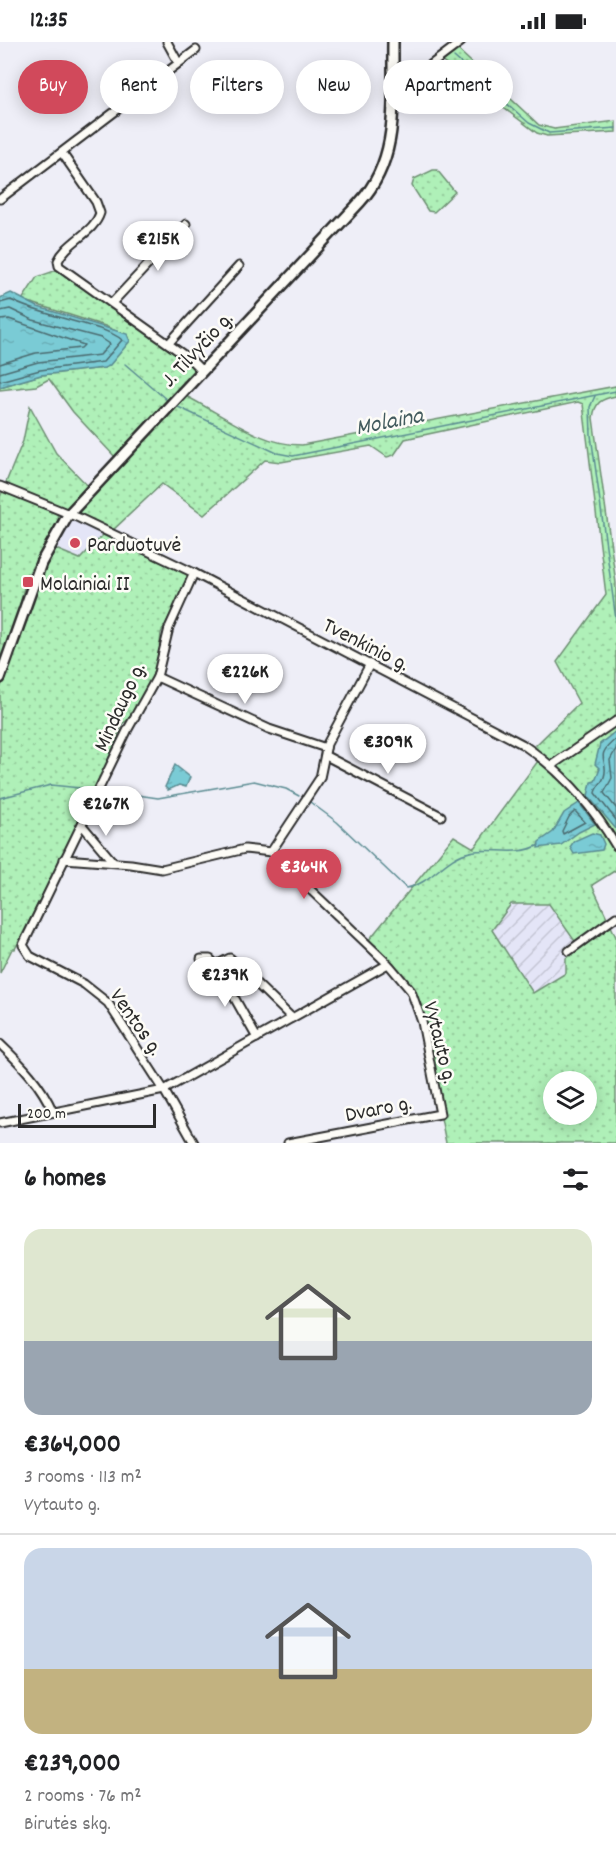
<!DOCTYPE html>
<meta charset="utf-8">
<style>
:root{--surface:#fff;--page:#f6f6f6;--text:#202124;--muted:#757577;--line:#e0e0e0;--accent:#d1495b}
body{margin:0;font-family:Dekko,sans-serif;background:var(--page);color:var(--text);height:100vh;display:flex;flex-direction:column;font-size:22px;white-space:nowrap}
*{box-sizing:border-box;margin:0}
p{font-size:20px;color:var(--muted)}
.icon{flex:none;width:33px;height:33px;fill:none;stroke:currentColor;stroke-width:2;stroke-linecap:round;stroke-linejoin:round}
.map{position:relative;height:1101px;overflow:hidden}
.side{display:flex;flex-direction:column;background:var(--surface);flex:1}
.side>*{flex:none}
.banner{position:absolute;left:18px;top:18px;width:580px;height:54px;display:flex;gap:12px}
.buttons{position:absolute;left:543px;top:1029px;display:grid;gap:12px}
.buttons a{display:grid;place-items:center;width:54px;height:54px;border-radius:50%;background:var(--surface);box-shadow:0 3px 15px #0003;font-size:30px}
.scale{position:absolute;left:18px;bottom:15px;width:138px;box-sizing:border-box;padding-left:6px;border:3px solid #2b2b2b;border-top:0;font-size:16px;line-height:21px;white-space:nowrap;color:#2b2b2b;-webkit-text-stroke:4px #fdfcf7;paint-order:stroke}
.price{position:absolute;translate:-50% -51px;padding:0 14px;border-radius:21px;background:#fff;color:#222;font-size:20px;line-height:39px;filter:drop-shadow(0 2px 3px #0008)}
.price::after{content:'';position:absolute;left:50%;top:36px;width:18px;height:14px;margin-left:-9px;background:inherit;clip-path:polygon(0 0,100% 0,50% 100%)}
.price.on{background:var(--accent);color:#fff}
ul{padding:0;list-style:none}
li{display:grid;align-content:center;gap:12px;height:318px;padding:0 24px}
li+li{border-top:2px solid var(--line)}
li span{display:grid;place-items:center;height:186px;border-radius:18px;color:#555}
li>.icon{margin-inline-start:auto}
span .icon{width:108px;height:108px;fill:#fffc;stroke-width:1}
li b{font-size:26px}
h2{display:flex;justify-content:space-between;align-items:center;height:72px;padding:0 24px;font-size:26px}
.tag{padding:0 21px;border-radius:27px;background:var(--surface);box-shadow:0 3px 15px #0003;font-size:21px;line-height:54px}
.tag.on{background:var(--accent);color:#fff}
.status{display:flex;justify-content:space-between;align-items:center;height:42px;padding:0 30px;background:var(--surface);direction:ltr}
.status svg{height:16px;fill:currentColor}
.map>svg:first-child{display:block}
.built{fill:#e4e5f7}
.industrial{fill:url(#industrial-furrows)}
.grass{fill:url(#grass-dots);stroke:#6d8e72;stroke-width:1.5;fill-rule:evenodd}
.water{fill:url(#water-ripples);stroke:#5a8b91;stroke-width:1.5}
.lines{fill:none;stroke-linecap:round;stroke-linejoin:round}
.shore{stroke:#4b6b6f;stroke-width:1.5}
.stream{stroke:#5a8b91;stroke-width:1.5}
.minor-casing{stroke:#2b2b2b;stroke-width:11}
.major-casing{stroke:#2b2b2b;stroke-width:14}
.minor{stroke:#fdfcf7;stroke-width:7}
.major{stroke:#fdfcf7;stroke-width:9}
.poi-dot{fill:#d1495b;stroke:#fdfcf7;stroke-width:2}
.labels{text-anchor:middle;stroke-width:5;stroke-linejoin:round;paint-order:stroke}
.street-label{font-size:22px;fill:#2b2b2b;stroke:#fdfcf7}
.poi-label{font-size:22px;fill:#2b2b2b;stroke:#fdfcf7;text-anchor:start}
.water-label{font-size:24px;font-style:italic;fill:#435b5e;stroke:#fdfcf7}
</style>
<div class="status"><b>12:35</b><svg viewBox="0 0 49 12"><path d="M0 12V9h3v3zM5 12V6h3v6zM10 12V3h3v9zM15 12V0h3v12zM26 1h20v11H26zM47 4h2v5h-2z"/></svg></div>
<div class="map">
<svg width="616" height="1101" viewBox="0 0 616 1101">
<defs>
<pattern id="industrial-furrows" width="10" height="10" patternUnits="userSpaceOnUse" patternTransform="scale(1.5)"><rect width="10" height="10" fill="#e4e5f7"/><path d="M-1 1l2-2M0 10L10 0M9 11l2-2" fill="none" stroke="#c4c5d4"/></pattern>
<pattern id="grass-dots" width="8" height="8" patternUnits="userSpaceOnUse" patternTransform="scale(1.5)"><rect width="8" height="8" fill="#aff0b8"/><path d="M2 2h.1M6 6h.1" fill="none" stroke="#97ce9e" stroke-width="1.8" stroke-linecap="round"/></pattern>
<pattern id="water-ripples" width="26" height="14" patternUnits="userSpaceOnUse" patternTransform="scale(1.5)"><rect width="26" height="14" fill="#7acbd5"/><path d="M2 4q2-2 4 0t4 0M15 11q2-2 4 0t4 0" fill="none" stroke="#6aaeb7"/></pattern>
</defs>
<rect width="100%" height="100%" fill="#eeeef7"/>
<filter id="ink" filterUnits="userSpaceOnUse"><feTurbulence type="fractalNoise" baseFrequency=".0167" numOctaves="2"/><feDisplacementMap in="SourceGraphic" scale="12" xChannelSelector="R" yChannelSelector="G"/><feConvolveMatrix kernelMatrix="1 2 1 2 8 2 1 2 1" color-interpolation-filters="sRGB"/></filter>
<g filter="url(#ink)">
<!-- built -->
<path class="built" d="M73 478 103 493 80 517 51 505 68 480Z"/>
<!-- industrial -->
<path class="industrial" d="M511 862H550L579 905 566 931 533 952 492 889Z"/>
<!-- grass -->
<g class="grass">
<path d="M456 6 539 83 554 87 616 79V90L547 94 537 91 440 18Z"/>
<path d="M433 128H437L455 150 434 170 428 169 412 144 414 137Z"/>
<path d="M57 228 194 324 195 328 186 340 115 415 73 370 49 337 36 344 0 348V345L41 333 104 326 129 295 105 284 22 258 37 235Z"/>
<path d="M616 344V354C601 357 595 360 593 376L616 541V689L600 702 599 733 588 753 616 787V828L592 843 616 895V1101H446L418 961 368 899 454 794 474 806 541 715 531 708 579 661 557 620 606 553 583 362 578 360 405 397 394 413 387 415 371 404 281 420 265 418 204 473 162 442 113 488 81 475 78 470 79 465 184 353C222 372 259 403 302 403ZM511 862H549L579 905 566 916V931L533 951 492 888ZM554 1040H586V1072H554Z"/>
<path d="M30 364 56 411 87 443 66 468 54 469 59 475 58 479 26 536 19 568 0 623V455L23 399Z"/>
<path d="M103 493 187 532V540L161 591 157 635 128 678 123 681 98 743 15 907H12L0 931V647L51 505 80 517Z"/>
</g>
<!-- water -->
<g class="water">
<path d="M11 251 38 265 127 292 130 299 109 324 104 326 41 333 0 345V256Z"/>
<path d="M616 689V787L588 754 591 740 595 739 600 727 595 722 600 702Z"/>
<path d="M175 723 190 735 186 745 179 743 168 748 165 745Z"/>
<path d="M579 761 595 782 579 790 561 803 538 806 539 800 553 790 564 771Z"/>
<path d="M592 791 600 793 604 802 602 808 574 812 570 805 574 799Z"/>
</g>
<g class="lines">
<!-- shore -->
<g class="shore">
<path d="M0 261 11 258C36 273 109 284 122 298L103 320 40 328 0 339"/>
<path d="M0 269 10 267 33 278 101 296 110 302 100 313 38 320 0 331"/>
<path d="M0 278 9 277 84 303 81 306 36 311 0 322"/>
<path d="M616 697C592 716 610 717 604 735 602 742 596 744 595 751L616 778"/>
<path d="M616 707 610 718 612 736 604 751 616 766"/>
<path d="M575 769 585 780 563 792 562 789 569 775Z"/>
</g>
<!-- stream -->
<g class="stream">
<path d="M454 15 529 81 549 91 616 86"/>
<path d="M125 322 167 358"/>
<path d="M595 354 590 365 591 393 616 578"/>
<path d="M176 364 277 411 293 414 616 349"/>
<path d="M103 748 158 756 254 739 286 747 299 754"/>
<path d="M0 756 51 743 90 747"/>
<path d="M310 760 337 780 406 846C432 842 444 815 470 810 493 805 518 815 539 803"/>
</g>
<!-- minor casing -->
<g class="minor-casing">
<g id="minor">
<path d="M167 0 178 20"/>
<path d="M392 52 461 0"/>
<path d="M62 111 96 160 100 171C94 191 67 199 58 219L59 224 191 318 202 329"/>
<path d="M0 157 196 8"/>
<path d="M112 261 186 182"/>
<path d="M169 301 239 224"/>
<path d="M0 444 79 476 194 531 522 702C562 729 592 763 616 804"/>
<path d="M157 635 269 687 326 706"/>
<path d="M326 714 441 774"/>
<path d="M552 723 616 679"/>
<path d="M82 783 113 820"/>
<path d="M271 810 320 736 327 702 370 622"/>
<path d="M64 817 131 822 162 827 245 807 271 810 390 924 411 949 422 980 440 1072 288 1101"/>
<path d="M569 909 616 875"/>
<path d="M201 917H210L216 923 257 996"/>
<path d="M216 923 230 916 292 976"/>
<path d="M0 1002C22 1023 41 1042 53 1070"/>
<path d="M0 1081 164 1048 388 922"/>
<path d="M194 1101 164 1048 108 961 84 942 30 914 23 903 128 687 157 635 169 586 194 531"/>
</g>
</g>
<!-- major casing -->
<g class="major-casing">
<path id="major" d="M0 636 41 521 68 473 360 160C401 115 392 56 393 0"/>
</g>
<!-- minor -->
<use href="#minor" class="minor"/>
<!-- major -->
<use href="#major" class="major"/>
</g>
</g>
<!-- markers -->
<g class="poi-dot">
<circle cx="75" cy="501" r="6"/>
<rect x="22" y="534" width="12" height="12" rx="3"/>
</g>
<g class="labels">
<!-- street labels -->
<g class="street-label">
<text transform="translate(196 306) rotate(-47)" y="8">J. Tilvyčio g.</text>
<text transform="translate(367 601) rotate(27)" y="8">Tvenkinio g.</text>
<text transform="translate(118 664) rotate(-65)" y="8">Mindaugo g.</text>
<text transform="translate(138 979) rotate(55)" y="8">Ventos g.</text>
<text transform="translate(442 1000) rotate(76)" y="8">Vytauto g.</text>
<text transform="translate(378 1065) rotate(-11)" y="8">Dvaro g.</text>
</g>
<!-- poi labels -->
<g class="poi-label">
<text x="87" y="509">Parduotuvė</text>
<text x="40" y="548">Molainiai II</text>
</g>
<!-- water labels -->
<g class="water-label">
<text transform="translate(389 378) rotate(-11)" y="8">Molaina</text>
</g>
</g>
</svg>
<div class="buttons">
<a><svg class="icon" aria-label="layers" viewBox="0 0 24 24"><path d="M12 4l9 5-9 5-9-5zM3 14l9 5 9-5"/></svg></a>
</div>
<div class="scale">200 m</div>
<b class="price" style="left:158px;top:230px">€215K</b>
<b class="price" style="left:245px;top:663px">€226K</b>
<b class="price" style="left:388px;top:733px">€309K</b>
<b class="price" style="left:106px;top:795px">€267K</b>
<b class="price on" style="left:304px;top:858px">€364K</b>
<b class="price" style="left:225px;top:966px">€239K</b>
<div class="banner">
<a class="tag on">Buy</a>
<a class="tag">Rent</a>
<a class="tag">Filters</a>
<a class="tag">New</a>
<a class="tag">Apartment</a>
</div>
</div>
<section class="side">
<h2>6 homes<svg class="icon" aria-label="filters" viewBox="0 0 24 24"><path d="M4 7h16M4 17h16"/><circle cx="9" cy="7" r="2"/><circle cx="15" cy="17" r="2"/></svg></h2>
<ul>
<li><span style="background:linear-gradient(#dfe7d0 60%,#9aa5b1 0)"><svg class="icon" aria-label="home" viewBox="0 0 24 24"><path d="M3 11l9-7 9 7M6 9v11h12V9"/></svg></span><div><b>€364,000</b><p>3 rooms · 113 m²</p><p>Vytauto g.</p></div></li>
<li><span style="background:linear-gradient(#c9d6e8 65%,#c2b280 0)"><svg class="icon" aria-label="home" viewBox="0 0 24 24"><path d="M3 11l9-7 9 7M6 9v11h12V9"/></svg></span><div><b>€239,000</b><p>2 rooms · 76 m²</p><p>Birutės skg.</p></div></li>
</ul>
</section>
